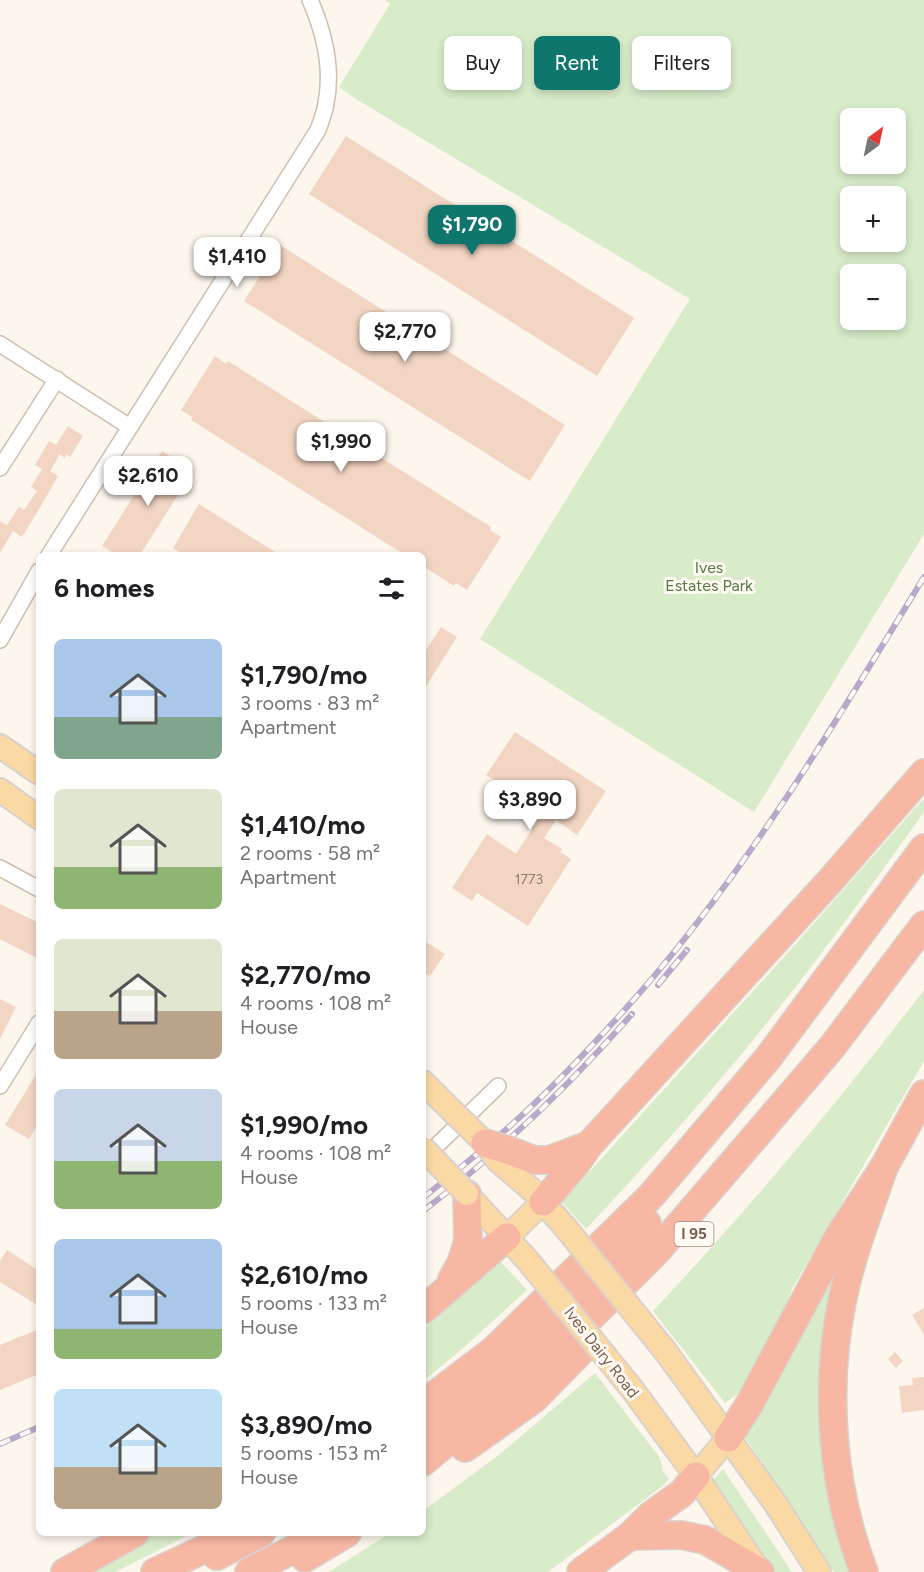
<!DOCTYPE html>
<meta charset="utf-8">
<style>
:root{--surface:#fff;--page:#f2f2f2;--text:#202124;--muted:#757577;--accent:#0f766e}
body{margin:0;font-family:Figtree,sans-serif;background:var(--page);color:var(--text);height:100vh;display:flex;flex-direction:column;font-size:22px;white-space:nowrap}
*{box-sizing:border-box;margin:0}
p{font-size:20px;color:var(--muted)}
.icon{flex:none;width:33px;height:33px;fill:none;stroke:currentColor;stroke-width:2;stroke-linecap:round;stroke-linejoin:round}
.map{position:relative;flex:1;overflow:hidden}
.details{position:absolute;left:36px;top:552px;width:390px;height:984px;display:flex;flex-direction:column;background:var(--surface);border-radius:9px;box-shadow:0 3px 9px #0003}
.details>*{flex:none}
.top-card{position:absolute;left:444px;top:36px;width:390px;height:54px;display:flex;gap:12px}
.needle{width:39px;rotate:33deg}
.buttons{position:absolute;left:840px;top:108px;display:grid;gap:12px}
.buttons a{display:grid;place-items:center;width:66px;height:66px;border-radius:9px;background:var(--surface);box-shadow:0 3px 9px #0003;font-size:30px}
.price{position:absolute;translate:-50% -51px;padding:0 14px;border-radius:12px;background:#fff;color:#222;font-size:20px;line-height:39px;filter:drop-shadow(0 2px 3px #0008)}
.price::after{content:'';position:absolute;left:50%;top:36px;width:18px;height:14px;margin-left:-9px;background:inherit;clip-path:polygon(0 0,100% 0,50% 100%)}
.price.active{background:var(--accent);color:#fff}
ul{padding:0;list-style:none}
li{display:flex;align-items:center;gap:18px;height:150px;padding:0 18px}
li span{display:grid;place-items:center;flex:none;width:168px;height:120px;border-radius:9px;color:#555}
li>.icon{margin-inline-start:auto}
span .icon{width:72px;height:72px;fill:#fffc;stroke-width:1}
li b{font-size:26px}
h2{display:flex;justify-content:space-between;align-items:center;height:72px;padding:0 18px;font-size:26px}
.tag{padding:0 21px;border-radius:9px;background:var(--surface);box-shadow:0 3px 9px #0003;font-size:21px;line-height:54px}
.tag.active{background:var(--accent);color:#fff}
.map>svg:first-child{display:block}
.green{fill:#d8ecc9;fill-rule:evenodd}
.building{fill:#f3d5c3}
.lines{fill:none;stroke-linecap:round;stroke-linejoin:round}
.street-casing{stroke:#d1beb0;stroke-width:18}
.primary-casing{stroke:#dad1cd;stroke-width:26}
.highway-casing{stroke:#dad1cd;stroke-width:30}
.street{stroke:#fff;stroke-width:15}
.primary{stroke:#fbd9a5;stroke-width:22}
.highway{stroke:#f7b7a3;stroke-width:27}
.rail-casing{stroke:#b9a8c9;stroke-width:6}
.rail{stroke:#fffaf3;stroke-width:4;stroke-dasharray:11;stroke-linecap:butt}
.primary-bridge-casing{stroke:#dad1cd;stroke-width:26;stroke-linecap:butt}
.highway-bridge-casing{stroke:#dad1cd;stroke-width:30;stroke-linecap:butt}
.primary-bridge{stroke:#fbd9a5;stroke-width:22}
.highway-bridge{stroke:#f7b7a3;stroke-width:27}
.labels{text-anchor:middle;stroke-width:6;stroke-linejoin:round;paint-order:stroke}
.number-label{font-size:14px;fill:#987a6a}
.shield{fill:#fffaf3;stroke:#a28b7f;stroke-width:1.5}
.shield-label{font-size:15px;font-weight:bold;fill:#7a5c4d}
.park-label{font-size:16px;fill:#537a41;stroke:#fffaf3}
.street-label{font-size:16px;fill:#7a5c4d;stroke:#fffaf3}
</style>
<div class="map">
<svg width="924" height="1572" viewBox="0 0 924 1572">
<rect width="100%" height="100%" fill="#fdf6ec"/>
<!-- green -->
<g class="green">
<path d="M385 0H924V534L754 812 480 639 690 299 356 99 339 87 390 4ZM850 118H896V164H850ZM850 196H896V242H850ZM896 274V320H850V274Z"/>
<path d="M924 798V812C873 883 822 956 766 1024 709 1095 648 1163 586 1229L562 1202 793 947Z"/>
<path d="M924 990V1061L792 1289 783 1316 750 1377 739 1393 725 1403 653 1311C749 1209 839 1101 924 990Z"/>
<path d="M844 1252 834 1300 851 1572H834L744 1436 762 1409Z"/>
<path d="M501 1262 527 1290 462 1349 423 1381V1330L496 1264Z"/>
<path d="M595 1373 660 1458 663 1471 669 1479 664 1485 548 1572H329L390 1533H423V1511L500 1454Z"/>
<path d="M723 1469 792 1572H774L713 1480Z"/>
<path d="M153 1533H192L115 1572H82Z"/>
</g>
<!-- building -->
<g class="building">
<path d="M346 136 634 318 597 376 309 194Z"/>
<path d="M280 245 565 425 530 481 244 301Z"/>
<path d="M215 356 226 364 228 361 491 527 490 530 501 537 467 590 456 583 454 586 423 566V555H405L191 420 192 417 181 410Z"/>
<path d="M68 426 83 436 70 457 67 454 65 458 60 454 50 471 58 476 42 504 22 537 13 531 0 553V521L7 525 19 507 24 510 37 491 31 487 42 469 35 465 49 441 56 445Z"/>
<path d="M162 451 193 471 140 555H117L102 546Z"/>
<path d="M199 504 280 555H184L173 548Z"/>
<path d="M441 627 457 637 423 691V655Z"/>
<path d="M515 732 606 791 577 835 556 820 544 838 562 849 560 852 571 859 528 926 477 893 472 901 452 888 487 834 516 854 543 812 486 775Z"/>
<path d="M0 904 39 923V959L0 939Z"/>
<path d="M423 940 445 954 430 976 423 972Z"/>
<path d="M0 999 16 1007 0 1039Z"/>
<path d="M39 1070V1122L29 1139 5 1125Z"/>
<path d="M7 1250 39 1271V1306L0 1282V1261Z"/>
<path d="M924 1308V1335L912 1315Z"/>
<path d="M39 1329V1374L0 1390V1345Z"/>
<path d="M895 1352 903 1361 896 1368 888 1359Z"/>
<path d="M924 1377V1410L902 1413 899 1386 913 1385 912 1378Z"/>
</g>
<g class="lines">
<!-- street casing -->
<g class="street-casing">
<g id="street">
<path d="M0 344 130 427"/>
<path d="M0 468 57 379"/>
<path d="M49 555 318 130C321 121 325 112 326 103 333 68 324 32 310 0"/>
<path d="M0 640 39 571"/>
<path d="M0 868 39 889"/>
<path d="M0 1086 39 1023"/>
<path d="M423 1159 498 1086"/>
</g>
</g>
<!-- primary casing -->
<g class="primary-casing">
<g id="primary">
<path d="M0 746 39 773"/>
<path d="M0 790 39 818"/>
<path d="M423 1082 435 1094"/>
<path d="M516 1176 533 1191 565 1227"/>
<path d="M467 1194 529 1262"/>
<path d="M507 1237 543 1202"/>
<path d="M666 1352 775 1503 819 1572"/>
<path d="M632 1389 696 1476 759 1571"/>
<path d="M696 1476 728 1438"/>
</g>
</g>
<!-- highway casing -->
<g class="highway-casing">
<g id="highway">
<path d="M534 1160H549L589 1145"/>
<path d="M543 1202 575 1165 589 1145 830 881 924 773"/>
<path d="M452 1279 461 1263 468 1241 467 1194"/>
<path d="M423 1310 507 1237"/>
<path d="M423 1404 494 1350 651 1196 768 1058 924 848"/>
<path d="M423 1429 532 1340 615 1259 647 1223"/>
<path d="M728 1438 750 1403 839 1236 884 1167 924 1094"/>
<path d="M465 1448 534 1399 580 1352"/>
<path d="M423 1462 555 1353 657 1251 832 1047 924 925"/>
<path d="M630 1536 681 1535 705 1540 760 1572"/>
<path d="M217 1556 261 1533"/>
<path d="M305 1558 347 1533"/>
<path d="M65 1572 135 1533"/>
<path d="M155 1572 215 1544 232 1533"/>
<path d="M249 1572 296 1548 318 1533"/>
<path d="M581 1572 630 1536 650 1516 682 1493 696 1476"/>
<path d="M864 1572C832 1488 824 1390 842 1302 851 1256 869 1211 884 1167"/>
</g>
</g>
<!-- street -->
<use href="#street" class="street"/>
<!-- primary -->
<use href="#primary" class="primary"/>
<!-- highway -->
<use href="#highway" class="highway"/>
<!-- rail casing -->
<g class="rail-casing">
<g id="rail">
<path d="M658 985 687 950"/>
<path d="M423 1198C452 1174 482 1151 510 1126 555 1086 597 1041 637 996 749 868 836 722 924 577"/>
<path d="M423 1211C499 1153 569 1086 632 1014"/>
<path d="M0 1444 39 1427"/>
</g>
</g>
<!-- rail -->
<use href="#rail" class="rail"/>
<!-- primary-bridge casing -->
<g class="primary-bridge-casing">
<g id="primary-bridge">
<path d="M435 1094 485 1143 498 1161 516 1176"/>
<path d="M423 1148 467 1194"/>
<path d="M565 1227 666 1352"/>
<path d="M529 1262 632 1389"/>
</g>
</g>
<!-- highway-bridge casing -->
<g class="highway-bridge-casing">
<path id="highway-bridge" d="M485 1143 508 1150 534 1160"/>
</g>
<!-- primary-bridge -->
<use href="#primary-bridge" class="primary-bridge"/>
<!-- highway-bridge -->
<use href="#highway-bridge" class="highway-bridge"/>
</g>
<g class="labels">
<!-- number labels -->
<g class="number-label">
<text x="529" y="884">1773</text>
</g>
<!-- shield labels -->
<rect class="shield" x="674.5" y="1222" width="39" height="24" rx="4.5"/>
<g class="shield-label">
<text x="694" y="1239">I 95</text>
</g>
<!-- park labels -->
<g class="park-label">
<text x="709" y="573">Ives<tspan x="709" dy="18">Estates Park</tspan></text>
</g>
<!-- street labels -->
<g class="street-label">
<text transform="translate(602 1352) rotate(52)" y="6">Ives Dairy Road</text>
</g>
</g>
</svg>
<div class="buttons">
<a><svg class="needle" viewBox="-14 -14 28 28"><path d="M0-13l5 13h-10z" fill="#e53935"/><path d="M0 13l5-13h-10z" fill="#757577"/></svg></a>
<a>+</a>
<a>−</a>
</div>
<b class="price active" style="left:472px;top:256px">$1,790</b>
<b class="price" style="left:237px;top:288px">$1,410</b>
<b class="price" style="left:405px;top:363px">$2,770</b>
<b class="price" style="left:341px;top:473px">$1,990</b>
<b class="price" style="left:148px;top:507px">$2,610</b>
<b class="price" style="left:530px;top:831px">$3,890</b>
<div class="top-card">
<a class="tag">Buy</a>
<a class="tag active">Rent</a>
<a class="tag">Filters</a>
</div>
<section class="details">
<h2>6 homes<svg class="icon" aria-label="filters" viewBox="0 0 24 24"><path d="M4 7h16M4 17h16"/><circle cx="9" cy="7" r="2"/><circle cx="15" cy="17" r="2"/></svg></h2>
<ul>
<li><span style="background:linear-gradient(#a9c7e8 65%,#7fa58c 0)"><svg class="icon" aria-label="home" viewBox="0 0 24 24"><path d="M3 11l9-7 9 7M6 9v11h12V9"/></svg></span><div><b>$1,790/mo</b><p>3 rooms · 83 m²</p><p>Apartment</p></div></li>
<li><span style="background:linear-gradient(#dfe7d0 65%,#8fb573 0)"><svg class="icon" aria-label="home" viewBox="0 0 24 24"><path d="M3 11l9-7 9 7M6 9v11h12V9"/></svg></span><div><b>$1,410/mo</b><p>2 rooms · 58 m²</p><p>Apartment</p></div></li>
<li><span style="background:linear-gradient(#dfe7d0 60%,#b9a48a 0)"><svg class="icon" aria-label="home" viewBox="0 0 24 24"><path d="M3 11l9-7 9 7M6 9v11h12V9"/></svg></span><div><b>$2,770/mo</b><p>4 rooms · 108 m²</p><p>House</p></div></li>
<li><span style="background:linear-gradient(#c9d6e8 60%,#8fb573 0)"><svg class="icon" aria-label="home" viewBox="0 0 24 24"><path d="M3 11l9-7 9 7M6 9v11h12V9"/></svg></span><div><b>$1,990/mo</b><p>4 rooms · 108 m²</p><p>House</p></div></li>
<li><span style="background:linear-gradient(#a9c7e8 75%,#8fb573 0)"><svg class="icon" aria-label="home" viewBox="0 0 24 24"><path d="M3 11l9-7 9 7M6 9v11h12V9"/></svg></span><div><b>$2,610/mo</b><p>5 rooms · 133 m²</p><p>House</p></div></li>
<li><span style="background:linear-gradient(#bfe0f5 65%,#b9a48a 0)"><svg class="icon" aria-label="home" viewBox="0 0 24 24"><path d="M3 11l9-7 9 7M6 9v11h12V9"/></svg></span><div><b>$3,890/mo</b><p>5 rooms · 153 m²</p><p>House</p></div></li>
</ul>
</section>
</div>
